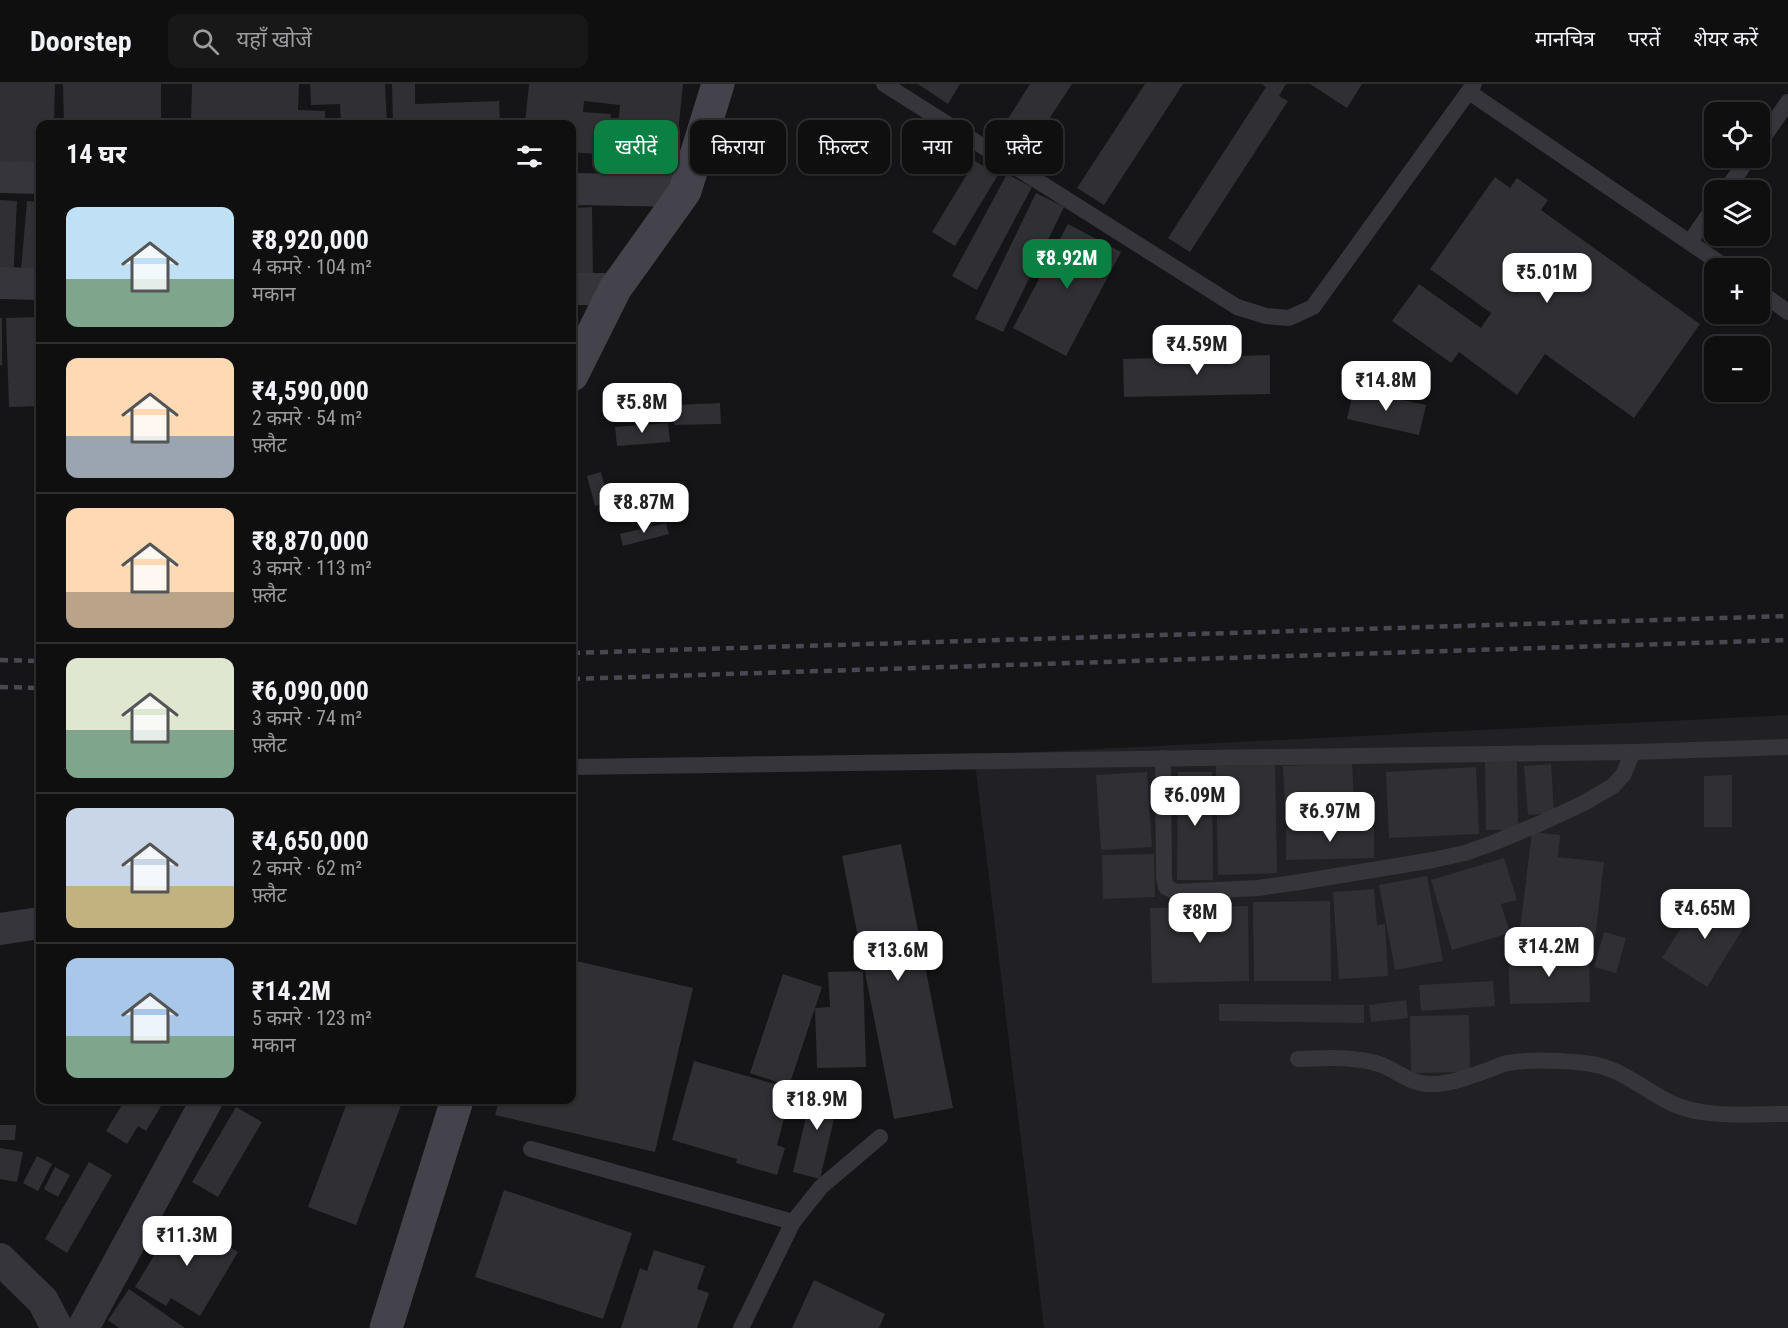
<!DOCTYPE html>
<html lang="hi">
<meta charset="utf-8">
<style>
:root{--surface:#100f10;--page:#191819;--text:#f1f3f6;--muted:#9c9c9f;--line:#302f30;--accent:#0b8043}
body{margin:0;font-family:"Roboto Condensed","Noto Sans Devanagari",sans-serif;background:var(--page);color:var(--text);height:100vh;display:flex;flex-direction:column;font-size:22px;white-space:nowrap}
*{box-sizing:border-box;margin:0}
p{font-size:20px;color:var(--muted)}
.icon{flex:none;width:33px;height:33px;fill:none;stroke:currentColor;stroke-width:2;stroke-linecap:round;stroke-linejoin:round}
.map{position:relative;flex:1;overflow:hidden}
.drawer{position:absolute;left:36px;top:36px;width:540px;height:984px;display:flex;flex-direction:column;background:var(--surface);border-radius:12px;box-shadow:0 2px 4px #0004,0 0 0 2px var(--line)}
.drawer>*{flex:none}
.top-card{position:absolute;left:594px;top:36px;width:570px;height:54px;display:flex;gap:12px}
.controls{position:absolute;left:1704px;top:18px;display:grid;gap:12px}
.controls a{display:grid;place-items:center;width:66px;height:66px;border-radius:12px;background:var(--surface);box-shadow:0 2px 4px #0004,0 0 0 2px var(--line);font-size:30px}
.price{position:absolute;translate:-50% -51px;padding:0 14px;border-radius:12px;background:#fff;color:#222;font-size:20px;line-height:39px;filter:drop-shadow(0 2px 3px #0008)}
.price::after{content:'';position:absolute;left:50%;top:36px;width:18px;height:14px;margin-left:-9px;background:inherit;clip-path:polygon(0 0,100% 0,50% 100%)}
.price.on{background:var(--accent);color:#fff}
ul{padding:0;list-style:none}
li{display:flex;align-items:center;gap:18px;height:150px;padding:0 30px}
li+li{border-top:2px solid var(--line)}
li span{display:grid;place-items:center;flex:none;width:168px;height:120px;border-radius:12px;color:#555}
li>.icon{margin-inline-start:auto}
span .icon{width:72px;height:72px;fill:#fffc;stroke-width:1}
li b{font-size:26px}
h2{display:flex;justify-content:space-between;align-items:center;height:72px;padding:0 30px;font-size:26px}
.tag{padding:0 21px;border-radius:12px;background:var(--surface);box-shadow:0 2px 4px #0004,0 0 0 2px var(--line);font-size:21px;line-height:54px}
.tag.on{background:var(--accent);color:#fff}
header{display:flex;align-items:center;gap:36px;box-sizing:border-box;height:84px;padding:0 30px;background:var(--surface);border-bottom:2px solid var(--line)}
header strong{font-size:28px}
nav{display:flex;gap:33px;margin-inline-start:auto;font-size:21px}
.search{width:420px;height:54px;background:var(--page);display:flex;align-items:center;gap:15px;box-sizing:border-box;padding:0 21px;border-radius:12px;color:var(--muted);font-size:22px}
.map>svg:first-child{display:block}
.built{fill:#212024}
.building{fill:#302f33}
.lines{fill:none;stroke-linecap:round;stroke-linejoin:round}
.lane{stroke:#36353c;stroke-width:16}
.street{stroke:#36353c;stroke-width:32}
.secondary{stroke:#44434c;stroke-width:33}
.rail{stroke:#494851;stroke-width:4.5;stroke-dasharray:8 6;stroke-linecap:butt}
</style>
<header>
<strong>Doorstep</strong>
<div class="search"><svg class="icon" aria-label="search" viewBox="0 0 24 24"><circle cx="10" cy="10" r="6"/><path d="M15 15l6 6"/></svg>यहाँ खोजें</div>
<nav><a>मानचित्र</a><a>परतें</a><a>शेयर करें</a></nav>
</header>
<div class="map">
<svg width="1788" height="1244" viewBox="0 0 1788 1244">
<rect width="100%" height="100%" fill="#151416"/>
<!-- built -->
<path class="built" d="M1788 631V1244H1044L974 671Z"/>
<!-- building -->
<g class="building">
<path d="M0 0H55L54 40H40V79L0 77Z"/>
<path d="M63 0H161V40H64Z"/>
<path d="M192 0H299L298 26 325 27V40H191Z"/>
<path d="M310 0H385L387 40H341L340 20 311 21Z"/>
<path d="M392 0H415V20L499 17 500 40H393Z"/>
<path d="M529 0H683L675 79 615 73 620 21 584 17 583 28 611 30 606 71 572 68V40H525Z"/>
<path d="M918 0H960L948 20Z"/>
<path d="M1030 0H1072L1026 70 997 52Z"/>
<path d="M1145 0H1183L1104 121 1077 104Z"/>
<path d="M1262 0H1286L1279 12 1288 17 1190 168 1168 154 1266 3Z"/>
<path d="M1310 0H1362L1347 24Z"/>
<path d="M975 77 998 91 955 162 932 148Z"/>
<path d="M1007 90 1032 103 977 206 952 192Z"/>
<path d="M1495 93 1510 104 1517 94 1548 116 1541 126 1700 240 1634 334 1545 270 1517 311 1459 268 1451 279 1392 237 1419 200 1481 244 1491 229 1430 185Z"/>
<path d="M1036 109 1064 123 1003 248 975 235Z"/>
<path d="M0 116 17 117 13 199 0 198Z"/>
<path d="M27 117 40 118V199L20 198Z"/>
<path d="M592 123 593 196H572V124Z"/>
<path d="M1068 140 1121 168 1066 272 1013 244Z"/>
<path d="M40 233V322L9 323 6 234Z"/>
<rect x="0" y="234" width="2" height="47"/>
<path d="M1270 271V310L1124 313 1123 275Z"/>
<path d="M1354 305 1426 321 1419 351 1347 335Z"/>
<path d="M720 319 721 340 674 341 673 321Z"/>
<path d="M668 339 670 358 617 362 615 343Z"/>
<path d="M601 388 609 419 595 422 587 392Z"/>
<path d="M666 439 669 450 623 462 620 450Z"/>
<path d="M1485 678H1517L1518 746H1486Z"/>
<path d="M1352 679 1355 737 1286 740 1283 682Z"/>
<path d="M1551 680 1554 729 1528 731 1524 682Z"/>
<path d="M1275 681 1277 789 1218 791 1216 682Z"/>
<path d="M1476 683 1479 750 1389 754 1386 688Z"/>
<path d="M1147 688 1152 763 1101 766 1096 691Z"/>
<path d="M1178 688H1212L1213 796H1177Z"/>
<path d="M1732 691V743H1704V692Z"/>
<path d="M1374 743V774L1286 776V744Z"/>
<path d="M1532 748 1560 751 1558 773 1604 778 1594 863 1519 853Z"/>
<path d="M901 760 953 1024 894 1035 842 772Z"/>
<path d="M1154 770 1155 813 1103 815 1102 771Z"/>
<path d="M1504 774 1517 816 1501 820 1510 849 1452 866 1431 796Z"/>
<path d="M1427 792 1443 877 1395 886 1379 801Z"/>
<path d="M1374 805 1377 841 1385 840 1388 892 1339 895 1333 808Z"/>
<path d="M1703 809 1747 838 1707 903 1662 874Z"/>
<path d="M1330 817 1331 897H1254L1253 818Z"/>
<path d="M1248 822 1249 897 1152 899 1150 824Z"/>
<path d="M1604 848 1626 854 1616 889 1594 883Z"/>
<path d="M1589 868 1590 918 1510 920 1508 871Z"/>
<path d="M572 876 693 904 655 1068 495 1031 499 1016H572Z"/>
<path d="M863 887 866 983 817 984 815 924 830 923 828 888Z"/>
<path d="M783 890 822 903 789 1002 750 989Z"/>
<path d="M1493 897 1495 922 1421 927 1419 901Z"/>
<path d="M1406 916 1408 934 1371 938 1369 921Z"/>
<path d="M1219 920 1364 921V939L1219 937Z"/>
<path d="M1469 931 1470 988 1411 989 1410 932Z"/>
<path d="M694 977 792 1005 777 1061 785 1064 777 1091 736 1079 737 1075 672 1056Z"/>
<path d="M814 999 841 1005 820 1095 793 1088Z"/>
<path d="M125 1016H162L164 1017 146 1047 138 1042 127 1060 106 1047Z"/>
<path d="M348 1016H403L356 1141 308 1123Z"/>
<path d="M236 1023 262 1038 218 1113 192 1098Z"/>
<path d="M0 1041H16L15 1056H0Z"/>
<path d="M0 1064 23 1068 17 1098 0 1095Z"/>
<path d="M37 1072 52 1080 38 1107 23 1099Z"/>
<path d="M89 1078 112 1091 67 1169 45 1155Z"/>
<path d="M55 1083 70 1091 58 1113 44 1105Z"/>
<path d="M504 1106 632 1149 603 1235 475 1193Z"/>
<path d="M178 1132 238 1168 200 1232 171 1214 166 1222 135 1203Z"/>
<path d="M654 1166 705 1182 697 1205 709 1209 697 1244H621L640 1184 647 1187Z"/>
<path d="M814 1196 885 1230 879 1244H792Z"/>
<path d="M129 1205 185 1244H119L108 1236Z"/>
</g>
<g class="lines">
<!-- lane -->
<g class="lane">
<path d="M884 0 1237 223 1266 232 1289 234 1313 223 1474 0"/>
<path d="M1469 8 1727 184"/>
<path d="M1760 58 1788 18"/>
<path d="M1726 106 1749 74"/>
<path d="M1690 158 1714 123"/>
<path d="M1760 208 1788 228"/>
<path d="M1163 674 1164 794 1166 803 1176 808 1258 804 1300 798 1433 776 1465 769 1493 759 1541 739 1584 719 1613 702 1623 691 1633 668"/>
<path d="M572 683 1633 668 1788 663"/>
<path d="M1298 975C1325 974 1353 972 1379 980 1397 986 1410 1000 1429 1000 1450 1001 1471 992 1491 985 1496 983 1502 980 1508 979 1529 975 1564 977 1585 979 1622 983 1640 1004 1671 1019 1703 1035 1753 1030 1788 1030"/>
<path d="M531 1065 793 1138"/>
<path d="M741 1244 793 1138 821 1103 880 1053"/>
</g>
<!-- street -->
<g class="street">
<path d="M0 93 40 94"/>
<path d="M572 105 685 107"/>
<path d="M0 199 40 200"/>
<path d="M572 205H615"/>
<path d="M0 845 40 839"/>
<path d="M0 1175 43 1217 57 1244"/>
<path d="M83 1244 207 1016"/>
</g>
<!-- secondary -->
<g class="secondary">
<path d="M572 291 615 205 685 107 718 0"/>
<path d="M386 1244 457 1016"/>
</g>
<!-- rail -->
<g class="rail">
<path d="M572 569 1788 532"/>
<path d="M0 576 40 577"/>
<path d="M572 595 1788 556"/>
<path d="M0 603 40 604"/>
</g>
</g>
</svg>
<div class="controls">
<a><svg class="icon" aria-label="locate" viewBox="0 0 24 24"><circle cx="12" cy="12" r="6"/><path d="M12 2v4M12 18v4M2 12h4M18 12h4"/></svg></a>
<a><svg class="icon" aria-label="layers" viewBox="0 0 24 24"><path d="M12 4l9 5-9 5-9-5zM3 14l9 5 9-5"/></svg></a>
<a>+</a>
<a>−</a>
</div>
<b class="price on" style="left:1067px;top:206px">₹8.92M</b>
<b class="price" style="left:1547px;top:220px">₹5.01M</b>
<b class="price" style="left:1197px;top:292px">₹4.59M</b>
<b class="price" style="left:1386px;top:328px">₹14.8M</b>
<b class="price" style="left:642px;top:350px">₹5.8M</b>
<b class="price" style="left:644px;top:450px">₹8.87M</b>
<b class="price" style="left:1195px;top:743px">₹6.09M</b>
<b class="price" style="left:1330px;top:759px">₹6.97M</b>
<b class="price" style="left:1705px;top:856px">₹4.65M</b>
<b class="price" style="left:1200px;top:860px">₹8M</b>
<b class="price" style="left:1549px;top:894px">₹14.2M</b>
<b class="price" style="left:898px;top:898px">₹13.6M</b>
<b class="price" style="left:817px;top:1047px">₹18.9M</b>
<b class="price" style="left:187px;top:1183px">₹11.3M</b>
<div class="top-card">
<a class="tag on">खरीदें</a>
<a class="tag">किराया</a>
<a class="tag">फ़िल्टर</a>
<a class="tag">नया</a>
<a class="tag">फ़्लैट</a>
</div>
<section class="drawer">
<h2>14 घर<svg class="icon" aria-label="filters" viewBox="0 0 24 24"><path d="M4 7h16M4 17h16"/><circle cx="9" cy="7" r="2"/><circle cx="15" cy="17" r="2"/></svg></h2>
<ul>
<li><span style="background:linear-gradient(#bfe0f5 60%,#7fa58c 0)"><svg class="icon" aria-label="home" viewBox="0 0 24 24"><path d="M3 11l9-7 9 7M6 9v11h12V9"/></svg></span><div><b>₹8,920,000</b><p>4 कमरे · 104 m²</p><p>मकान</p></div></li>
<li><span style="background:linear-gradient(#ffd9b3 65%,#9aa5b1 0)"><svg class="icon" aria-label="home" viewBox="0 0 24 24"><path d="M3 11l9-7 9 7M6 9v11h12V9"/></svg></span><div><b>₹4,590,000</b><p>2 कमरे · 54 m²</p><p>फ़्लैट</p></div></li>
<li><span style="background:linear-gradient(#ffd9b3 70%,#b9a48a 0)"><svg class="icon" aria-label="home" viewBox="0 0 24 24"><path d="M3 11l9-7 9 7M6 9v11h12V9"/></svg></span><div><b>₹8,870,000</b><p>3 कमरे · 113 m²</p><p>फ़्लैट</p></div></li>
<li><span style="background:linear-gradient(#dfe7d0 60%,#7fa58c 0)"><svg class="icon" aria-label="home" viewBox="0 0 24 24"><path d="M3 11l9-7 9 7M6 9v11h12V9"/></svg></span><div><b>₹6,090,000</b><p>3 कमरे · 74 m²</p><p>फ़्लैट</p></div></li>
<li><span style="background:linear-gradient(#c9d6e8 65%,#c2b280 0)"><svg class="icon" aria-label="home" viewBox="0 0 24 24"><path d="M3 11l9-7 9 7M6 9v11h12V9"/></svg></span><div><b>₹4,650,000</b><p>2 कमरे · 62 m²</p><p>फ़्लैट</p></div></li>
<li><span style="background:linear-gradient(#a9c7e8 65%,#7fa58c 0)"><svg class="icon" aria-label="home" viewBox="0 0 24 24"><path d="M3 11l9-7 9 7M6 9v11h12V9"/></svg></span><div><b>₹14.2M</b><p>5 कमरे · 123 m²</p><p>मकान</p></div></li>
</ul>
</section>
</div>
